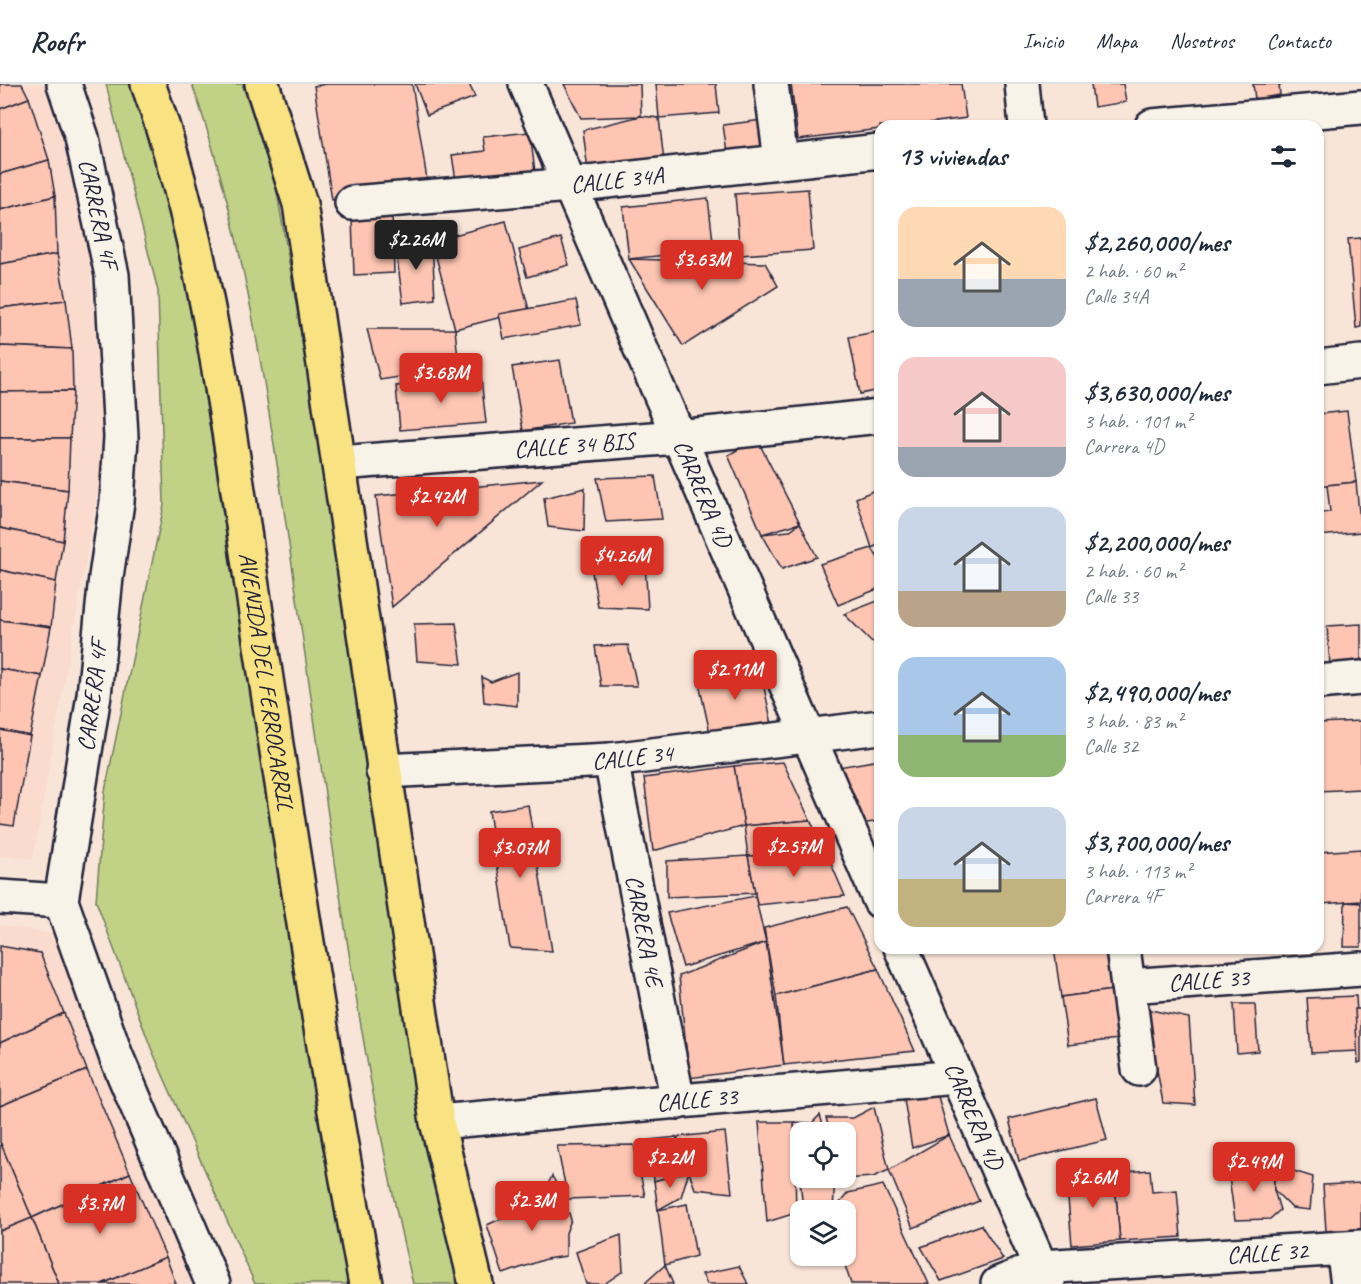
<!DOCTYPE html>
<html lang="es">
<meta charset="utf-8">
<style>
:root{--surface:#fff;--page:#f2f2f3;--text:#1f2937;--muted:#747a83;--line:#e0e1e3;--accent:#d93025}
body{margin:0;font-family:Caveat,sans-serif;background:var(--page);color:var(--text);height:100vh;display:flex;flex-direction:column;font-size:22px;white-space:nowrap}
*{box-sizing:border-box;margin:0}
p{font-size:20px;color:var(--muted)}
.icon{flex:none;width:33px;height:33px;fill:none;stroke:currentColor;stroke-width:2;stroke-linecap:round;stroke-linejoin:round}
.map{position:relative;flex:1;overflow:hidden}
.panel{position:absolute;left:874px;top:36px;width:450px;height:834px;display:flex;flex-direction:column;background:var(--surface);border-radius:18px;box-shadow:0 2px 4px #0004}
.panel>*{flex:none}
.controls{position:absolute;left:790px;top:1038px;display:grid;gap:12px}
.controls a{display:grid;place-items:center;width:66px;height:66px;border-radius:12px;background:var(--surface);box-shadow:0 2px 4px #0004;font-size:30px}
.price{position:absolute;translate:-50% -51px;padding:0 14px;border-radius:6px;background:var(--accent);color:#fff;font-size:20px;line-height:39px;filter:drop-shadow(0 2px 3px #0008)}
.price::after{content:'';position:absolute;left:50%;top:36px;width:18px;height:14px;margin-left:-9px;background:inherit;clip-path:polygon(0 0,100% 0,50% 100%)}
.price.selected{background:#222;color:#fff}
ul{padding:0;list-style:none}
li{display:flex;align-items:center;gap:18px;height:150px;padding:0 24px}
li span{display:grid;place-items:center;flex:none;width:168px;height:120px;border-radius:18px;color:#555}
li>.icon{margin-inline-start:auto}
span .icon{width:72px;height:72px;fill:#fffc;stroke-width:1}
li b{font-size:26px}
h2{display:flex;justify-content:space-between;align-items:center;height:72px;padding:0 24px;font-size:26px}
header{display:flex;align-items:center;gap:36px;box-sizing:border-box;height:84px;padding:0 30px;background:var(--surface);border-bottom:2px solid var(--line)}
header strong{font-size:28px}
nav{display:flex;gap:33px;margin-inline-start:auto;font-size:21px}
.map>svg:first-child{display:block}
.built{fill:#fadbcd}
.green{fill:#c1d287;stroke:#727a61;stroke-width:1.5}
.building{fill:#fdc5b2;stroke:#22223b;stroke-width:1.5}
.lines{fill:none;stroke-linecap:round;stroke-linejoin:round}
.minor-casing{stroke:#22223b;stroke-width:38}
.primary-casing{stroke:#22223b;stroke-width:38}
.minor{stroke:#f7f3e8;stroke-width:33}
.primary{stroke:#f8e281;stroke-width:33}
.labels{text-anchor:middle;stroke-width:6;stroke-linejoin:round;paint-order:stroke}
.street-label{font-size:24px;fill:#22223b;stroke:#f7f3e8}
</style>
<header>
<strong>Roofr</strong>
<nav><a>Inicio</a><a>Mapa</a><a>Nosotros</a><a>Contacto</a></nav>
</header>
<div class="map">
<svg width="1361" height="1200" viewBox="0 0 1361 1200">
<rect width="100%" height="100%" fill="#f9e5d8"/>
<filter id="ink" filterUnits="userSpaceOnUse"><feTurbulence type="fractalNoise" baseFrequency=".0167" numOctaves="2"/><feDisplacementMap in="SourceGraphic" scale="12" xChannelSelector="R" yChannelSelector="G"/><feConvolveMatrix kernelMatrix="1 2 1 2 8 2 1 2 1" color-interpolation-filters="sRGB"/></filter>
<g filter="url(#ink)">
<!-- built -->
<g class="built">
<path d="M0 0H48L89 165 104 371 33 775 0 772Z"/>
<path d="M0 841 58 851 200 1200H0Z"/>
</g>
<!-- green -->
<g class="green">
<path d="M106 0H135L179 143 282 816 322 1061 355 1200H255L151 964 96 817 105 707 164 421 158 207Z"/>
<path d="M192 0H242L274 90 317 343 372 724 424 1044 461 1200H413C356 961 327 717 291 474 268 317 245 150 192 0Z"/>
</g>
<!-- building -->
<g class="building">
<path d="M0 0H22L29 14 0 25Z"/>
<path d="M327 0H412L428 102 332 116 314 2Z"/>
<path d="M415 0H469L475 13 427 31Z"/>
<path d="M564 0H640L641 32 581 34Z"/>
<path d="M656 0H716L719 29 659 34Z"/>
<path d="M791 0H961L966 34 906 42H880V45L798 55Z"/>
<path d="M1091 0H1123L1126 18 1094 23Z"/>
<path d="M1253 0H1288L1279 1 1280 11 1255 15Z"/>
<path d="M29 14 49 76 0 90V25Z"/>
<path d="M641 32 659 34 665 86 589 95 583 46Z"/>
<path d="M771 35 776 70 728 76 723 41Z"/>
<path d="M530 48 535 88 456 97 452 71 485 67 483 53Z"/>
<path d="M49 76 55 112 0 126V90Z"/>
<path d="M808 105 813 166 740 171 735 110Z"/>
<path d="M55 112 57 170 0 180V126Z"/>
<path d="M708 114 714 166 629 175 623 123Z"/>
<path d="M392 133 394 189 354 191 352 135Z"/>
<path d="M506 137 529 226 455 245 432 157Z"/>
<path d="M561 154 569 181 527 193 519 166Z"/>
<path d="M1361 154V243L1356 244 1348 155Z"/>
<path d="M432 157 435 215 403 219 395 158Z"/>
<path d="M57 170 66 216 0 224V180Z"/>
<path d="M629 175 765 179 778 202 683 262Z"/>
<path d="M66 216 72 265 0 262V224Z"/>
<path d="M576 216 581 241 504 255 499 230Z"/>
<path d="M367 245H455L459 284 380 296Z"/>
<path d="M880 247V306L860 310 849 253Z"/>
<path d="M0 262 72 265 73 307 0 308Z"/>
<path d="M560 276 571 339 523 347 512 283Z"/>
<path d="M481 294 486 339 400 346 396 302Z"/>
<path d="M73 307 70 354H0V308Z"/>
<path d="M1347 327 1356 398 1318 402V330Z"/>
<path d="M0 354H70L68 406 0 397Z"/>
<path d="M757 355 800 439 762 450 728 371Z"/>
<path d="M655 392 662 435 606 438 597 394Z"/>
<path d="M542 396 392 523 376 412Z"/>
<path d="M0 397 68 406 63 457 0 444Z"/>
<path d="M1356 398 1361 448 1318 452V429L1330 428 1327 401Z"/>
<path d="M585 404 584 447 548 443 544 414Z"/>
<path d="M880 404V460L872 464 856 414Z"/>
<path d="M800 439 817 473 782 485 762 450 789 447Z"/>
<path d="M0 444 63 457 56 498 0 486Z"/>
<path d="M872 464 880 477V504L838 521 820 480Z"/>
<path d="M645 478 648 525 598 523 592 488Z"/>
<path d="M0 486 56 498 51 543 0 536Z"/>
<path d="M880 516V555L872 558 844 530Z"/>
<path d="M0 536 51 543 42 592 0 585Z"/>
<path d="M456 539 462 580 417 577 414 540Z"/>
<path d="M1361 540V579L1330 581 1327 542Z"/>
<path d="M628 561 637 602H601L595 562Z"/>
<path d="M0 585 42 592 30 652 0 646Z"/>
<path d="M760 585 772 640 710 649 698 595Z"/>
<path d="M517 588V622L484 618 482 593 491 598Z"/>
<path d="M1361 637V705L1318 707V639Z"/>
<path d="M0 646 30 652 14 742 0 740Z"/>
<path d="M880 676V737L861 740 838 683Z"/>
<path d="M783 678 810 736 744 742 734 682Z"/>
<path d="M734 682 744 742 653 767 644 694Z"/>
<path d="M528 721 552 867 510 864 489 727Z"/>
<path d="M810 736 826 768 748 772 744 742Z"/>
<path d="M1361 765V817L1321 820 1318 768Z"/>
<path d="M826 768 845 812 757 821 748 772Z"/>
<path d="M748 772 755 809 667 813V777Z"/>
<path d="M755 812 766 858 683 883 667 829Z"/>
<path d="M1345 818 1361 819V863H1344Z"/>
<path d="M847 823 878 885 776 912 764 844Z"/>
<path d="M766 858 784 981 689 994 679 892Z"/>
<path d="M0 862 40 869 64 929 0 959Z"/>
<path d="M1054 864H1107L1113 906 1061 913Z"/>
<path d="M878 885 915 967 784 981 776 912Z"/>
<path d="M1113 906 1119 955 1068 961 1061 913Z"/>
<path d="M1356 912 1359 967 1311 969 1307 914Z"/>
<path d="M1234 920H1255L1258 967 1237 969Z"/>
<path d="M1146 925 1189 934 1195 1021 1163 1019Z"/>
<path d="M1355 925H1361V978L1358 979Z"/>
<path d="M64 929 87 986 0 1022V959Z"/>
<path d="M87 986 130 1089 32 1134 0 1058V1022Z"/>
<path d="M937 1009 949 1051 912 1064 904 1015Z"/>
<path d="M1096 1014 1107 1056 1019 1077 1009 1035Z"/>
<path d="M874 1023 889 1086 873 1093 844 1095 846 1048H830L826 1034H853Z"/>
<path d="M820 1031 825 1048H801V1094H835L833 1126 803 1125 794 1038 812 1039Z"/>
<path d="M759 1038H794L796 1129 767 1138Z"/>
<path d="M725 1048 732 1109 695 1105 677 1053Z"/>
<path d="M949 1051 979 1117 913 1144 889 1086Z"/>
<path d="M677 1053V1091L654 1097 650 1056Z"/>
<path d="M1 1060 32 1134 0 1147V1061Z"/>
<path d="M634 1061 645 1112 568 1115 557 1062Z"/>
<path d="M1274 1081V1106L1280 1126 1270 1135 1235 1136 1228 1086Z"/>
<path d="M1274 1081 1313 1093 1310 1126 1292 1124 1274 1106Z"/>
<path d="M1150 1086 1152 1108 1177 1106 1181 1153 1120 1157 1114 1089Z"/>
<path d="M689 1087 681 1113 658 1126 654 1097Z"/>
<path d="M130 1089 166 1173 102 1200H59L32 1134Z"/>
<path d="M1114 1089 1120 1157 1072 1161 1066 1092Z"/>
<path d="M552 1092 562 1110V1129H569L571 1136 566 1149V1172L546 1175 503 1190 487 1141 529 1122 526 1116 534 1109 541 1114Z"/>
<path d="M1361 1099V1145L1326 1147 1323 1101Z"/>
<path d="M883 1101 929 1200H851L842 1172H846V1126H834L848 1109Z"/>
<path d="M687 1120 696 1172 665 1181 658 1126Z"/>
<path d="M32 1134 59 1200H0V1147Z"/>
<path d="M981 1141 1003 1175 941 1197 921 1163Z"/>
<path d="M621 1151 623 1187 604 1200H586L576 1168Z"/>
<path d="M166 1173 176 1200H102Z"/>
<path d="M665 1181 673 1200H646L645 1199Z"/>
<path d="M739 1182 748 1200H707L702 1190Z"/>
</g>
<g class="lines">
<!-- minor casing -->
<g class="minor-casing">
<g id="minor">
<path id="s1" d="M64 0 82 54 112 191 121 353 117 418 106 493 94 611 61 817 116 972 213 1200"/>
<path id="s2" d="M526 0 880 817"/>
<path d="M771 0 781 76"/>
<path d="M1022 0 1026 42"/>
<path d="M1152 42 1361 23"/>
<path id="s3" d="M352 119 570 101 880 67"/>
<path d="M1318 283 1361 278"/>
<path id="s4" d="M339 379 678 353 880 332"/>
<path d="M1318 598 1361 594"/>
<path id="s5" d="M611 676 678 1018"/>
<path id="s6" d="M383 687 611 676 880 643"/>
<path d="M0 813 61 817"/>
<path id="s7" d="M901 864 1048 1200"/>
<path d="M1123 864 1139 985"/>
<path id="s8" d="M1128 902 1361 885"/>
<path id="s9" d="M437 1038 957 993"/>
<path d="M1343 1165 1348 1200"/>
<path id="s10" d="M998 1200 1041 1183 1361 1163"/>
</g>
</g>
<!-- primary casing -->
<g class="primary-casing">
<g id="primary">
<path id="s11" d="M148 0C208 164 229 350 255 522 289 748 324 975 366 1200"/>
<path d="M262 0 300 120 437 1038 476 1200"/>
</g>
</g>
<!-- minor -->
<use href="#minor" class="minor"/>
<!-- primary -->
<use href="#primary" class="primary"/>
</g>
</g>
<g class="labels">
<!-- street labels -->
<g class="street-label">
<text dy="8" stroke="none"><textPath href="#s3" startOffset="266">CALLE 34A</textPath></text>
<text dy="8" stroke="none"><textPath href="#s1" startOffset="134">CARRERA 4F</textPath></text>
<text dy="8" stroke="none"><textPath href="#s4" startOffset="236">CALLE 34 BIS</textPath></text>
<text dy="8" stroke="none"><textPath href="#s2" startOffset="446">CARRERA 4D</textPath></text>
<text dy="8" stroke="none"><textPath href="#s11" startOffset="610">AVENIDA DEL FERROCARRIL</textPath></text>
<text transform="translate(92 612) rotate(-83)" y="8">CARRERA 4F</text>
<text dy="8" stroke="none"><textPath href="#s6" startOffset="250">CALLE 34</textPath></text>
<text dy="8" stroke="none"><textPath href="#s5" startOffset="174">CARRERA 4E</textPath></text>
<text dy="8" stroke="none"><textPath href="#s8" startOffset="81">CALLE 33</textPath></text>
<text dy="8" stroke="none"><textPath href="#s9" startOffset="261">CALLE 33</textPath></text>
<text dy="8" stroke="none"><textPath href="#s7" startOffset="183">CARRERA 4D</textPath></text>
<text dy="8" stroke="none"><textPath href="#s10" startOffset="273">CALLE 32</textPath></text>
</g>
</g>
</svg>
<div class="controls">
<a><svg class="icon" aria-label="locate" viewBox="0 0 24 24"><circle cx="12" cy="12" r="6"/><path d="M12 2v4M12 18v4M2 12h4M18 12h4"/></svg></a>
<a><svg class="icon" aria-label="layers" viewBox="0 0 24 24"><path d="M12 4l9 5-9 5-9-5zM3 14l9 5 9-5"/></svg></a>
</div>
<b class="price selected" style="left:416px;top:187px">$2.26M</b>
<b class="price" style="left:702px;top:207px">$3.63M</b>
<b class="price" style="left:441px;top:320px">$3.68M</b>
<b class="price" style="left:437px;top:444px">$2.42M</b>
<b class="price" style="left:622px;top:503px">$4.26M</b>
<b class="price" style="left:735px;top:617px">$2.11M</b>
<b class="price" style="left:794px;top:794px">$2.57M</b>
<b class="price" style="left:520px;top:795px">$3.07M</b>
<b class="price" style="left:670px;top:1105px">$2.2M</b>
<b class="price" style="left:1254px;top:1109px">$2.49M</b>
<b class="price" style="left:1093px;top:1125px">$2.6M</b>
<b class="price" style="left:532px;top:1148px">$2.3M</b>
<b class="price" style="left:100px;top:1151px">$3.7M</b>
<section class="panel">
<h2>13 viviendas<svg class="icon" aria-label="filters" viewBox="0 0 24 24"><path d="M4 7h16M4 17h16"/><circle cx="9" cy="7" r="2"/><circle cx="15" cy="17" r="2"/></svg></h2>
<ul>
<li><span style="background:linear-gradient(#ffd9b3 60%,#9aa5b1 0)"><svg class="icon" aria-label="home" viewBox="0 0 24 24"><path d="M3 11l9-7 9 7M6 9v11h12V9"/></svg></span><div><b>$2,260,000/mes</b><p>2 hab. · 60 m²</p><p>Calle 34A</p></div></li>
<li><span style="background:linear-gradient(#f6c9c9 75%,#9aa5b1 0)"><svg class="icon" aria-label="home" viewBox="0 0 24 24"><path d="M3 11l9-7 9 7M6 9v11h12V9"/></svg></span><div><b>$3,630,000/mes</b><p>3 hab. · 101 m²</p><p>Carrera 4D</p></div></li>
<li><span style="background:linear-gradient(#c9d6e8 70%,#b9a48a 0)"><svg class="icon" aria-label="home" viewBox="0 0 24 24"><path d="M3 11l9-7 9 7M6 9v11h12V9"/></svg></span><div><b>$2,200,000/mes</b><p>2 hab. · 60 m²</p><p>Calle 33</p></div></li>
<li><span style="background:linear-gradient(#a9c7e8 65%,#8fb573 0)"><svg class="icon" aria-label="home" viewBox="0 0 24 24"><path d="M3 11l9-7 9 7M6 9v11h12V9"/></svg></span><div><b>$2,490,000/mes</b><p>3 hab. · 83 m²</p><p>Calle 32</p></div></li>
<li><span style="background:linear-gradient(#c9d6e8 60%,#c2b280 0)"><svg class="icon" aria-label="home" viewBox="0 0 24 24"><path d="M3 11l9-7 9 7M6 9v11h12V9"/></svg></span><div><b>$3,700,000/mes</b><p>3 hab. · 113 m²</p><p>Carrera 4F</p></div></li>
</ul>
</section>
</div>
